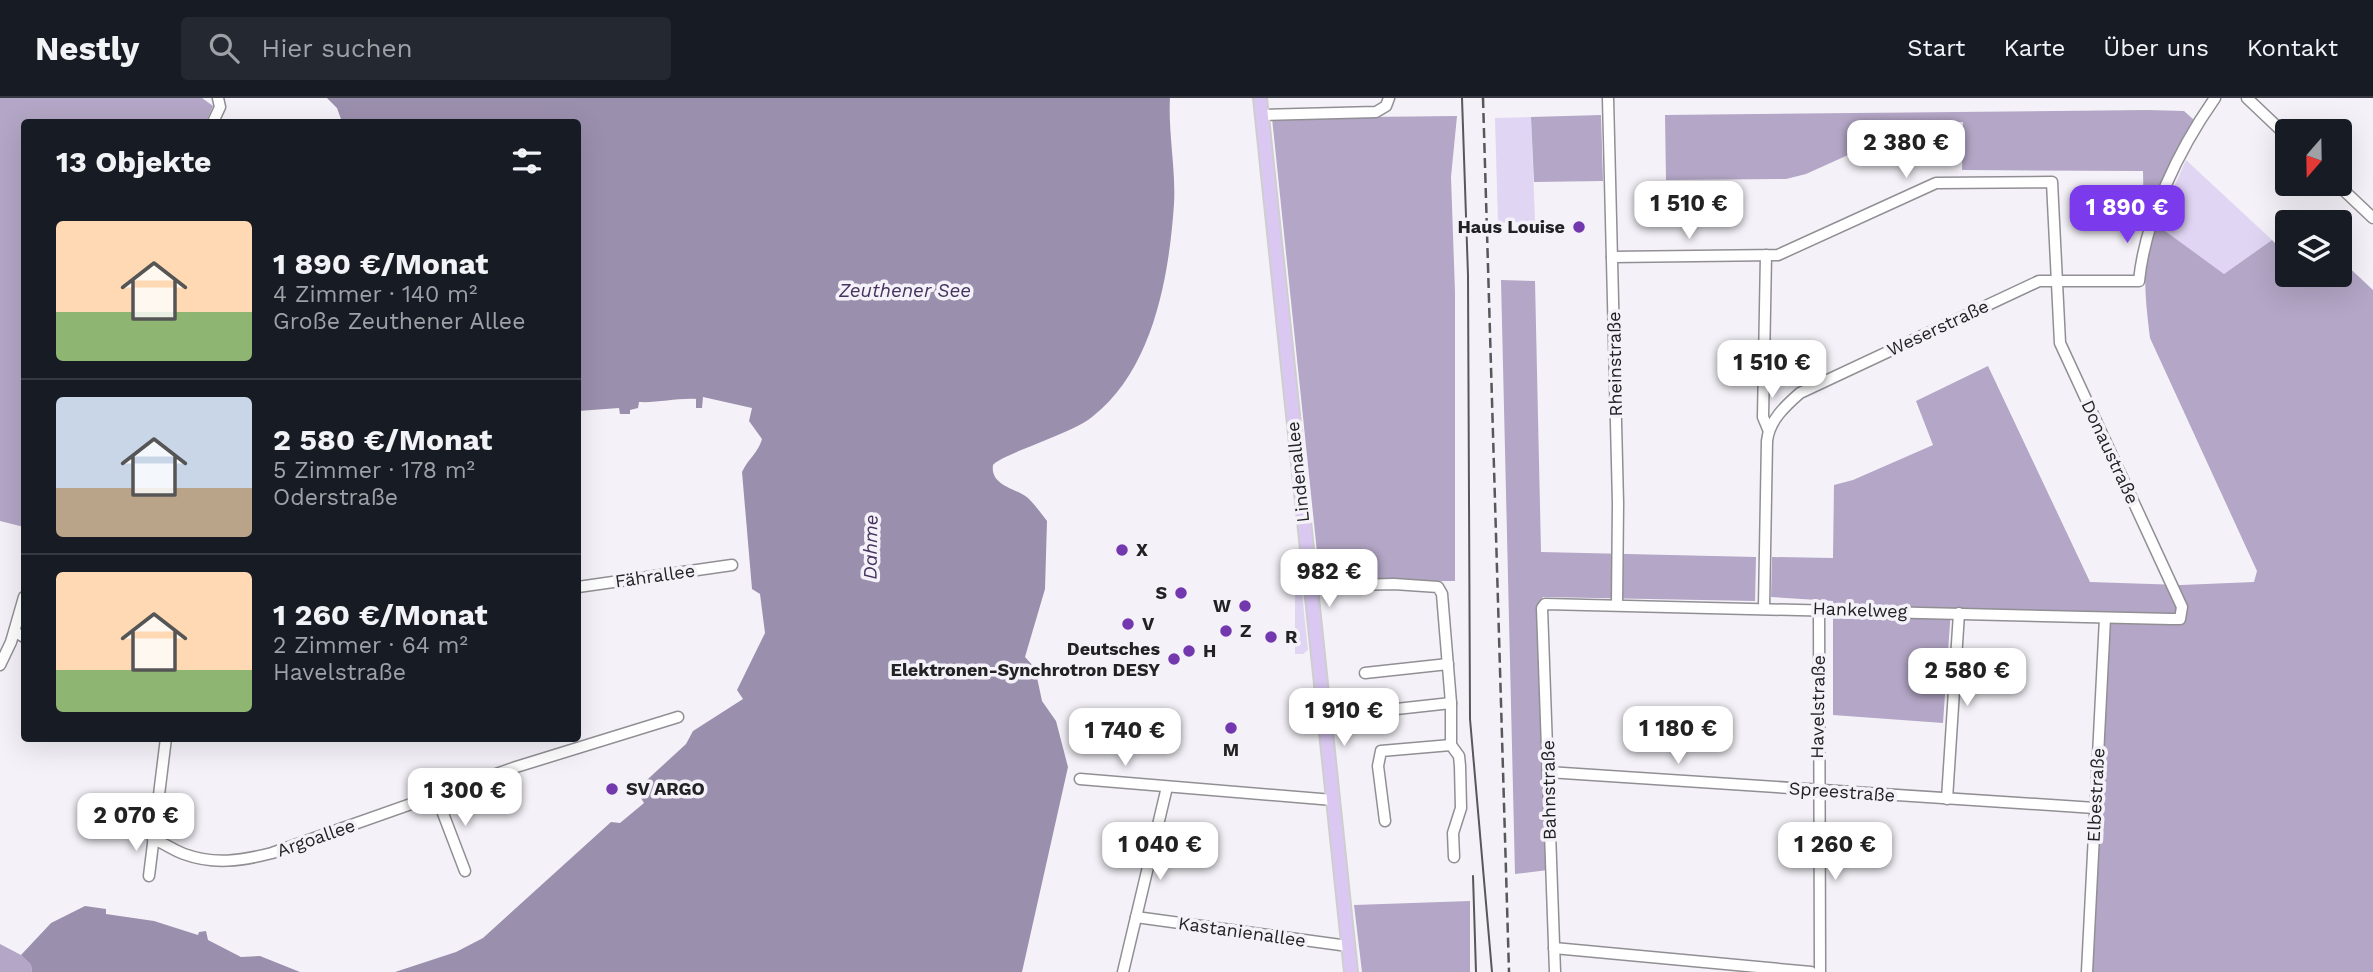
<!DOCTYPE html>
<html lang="de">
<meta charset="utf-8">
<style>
:root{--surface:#171b24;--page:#242831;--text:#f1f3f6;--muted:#9ea1a6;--line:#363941;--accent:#7c3aed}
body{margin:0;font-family:"Work Sans",sans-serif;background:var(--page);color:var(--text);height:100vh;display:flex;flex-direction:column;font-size:26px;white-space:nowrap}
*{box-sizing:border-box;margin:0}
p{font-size:23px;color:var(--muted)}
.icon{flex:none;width:38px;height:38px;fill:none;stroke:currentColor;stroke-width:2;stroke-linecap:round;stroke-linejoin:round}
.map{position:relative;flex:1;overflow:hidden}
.drawer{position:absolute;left:21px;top:21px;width:560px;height:623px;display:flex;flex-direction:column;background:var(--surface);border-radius:7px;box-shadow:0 7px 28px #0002}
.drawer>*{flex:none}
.needle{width:46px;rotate:200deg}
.controls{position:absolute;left:2275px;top:21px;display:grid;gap:14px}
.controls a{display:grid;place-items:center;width:77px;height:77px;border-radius:7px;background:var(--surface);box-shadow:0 7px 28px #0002;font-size:35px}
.price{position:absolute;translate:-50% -60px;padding:0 16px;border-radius:14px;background:#fff;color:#222;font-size:23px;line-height:46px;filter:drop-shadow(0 2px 4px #0008)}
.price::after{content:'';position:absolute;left:50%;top:42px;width:21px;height:16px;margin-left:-10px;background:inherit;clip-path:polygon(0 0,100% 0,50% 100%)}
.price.current{background:var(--accent);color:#fff}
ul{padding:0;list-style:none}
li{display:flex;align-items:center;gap:21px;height:175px;padding:0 35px}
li+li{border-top:2px solid var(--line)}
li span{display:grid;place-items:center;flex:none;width:196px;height:140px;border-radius:7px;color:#555}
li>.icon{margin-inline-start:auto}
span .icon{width:84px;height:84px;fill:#fffc;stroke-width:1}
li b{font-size:30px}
h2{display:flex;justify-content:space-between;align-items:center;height:84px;padding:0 35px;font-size:30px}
header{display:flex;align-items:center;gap:42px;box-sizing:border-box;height:98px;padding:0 35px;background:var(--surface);border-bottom:2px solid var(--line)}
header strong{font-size:33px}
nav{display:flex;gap:38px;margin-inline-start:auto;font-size:24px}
.search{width:490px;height:63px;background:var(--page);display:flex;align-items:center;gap:18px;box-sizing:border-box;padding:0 24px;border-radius:7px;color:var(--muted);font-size:26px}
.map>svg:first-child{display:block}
.green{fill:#e0d5f2}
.forest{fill:#b3a6c6}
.water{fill:#9b8fae}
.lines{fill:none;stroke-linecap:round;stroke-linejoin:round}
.minor-casing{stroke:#918f94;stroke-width:13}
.major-casing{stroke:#cececf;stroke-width:16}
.minor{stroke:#fff;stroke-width:10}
.major{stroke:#dac8f2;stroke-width:12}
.tram{stroke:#58575a;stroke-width:2}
.rail{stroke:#58575a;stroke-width:2.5;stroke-dasharray:10 5;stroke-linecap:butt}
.poi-dot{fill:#7338ae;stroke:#f4f2f8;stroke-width:2.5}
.labels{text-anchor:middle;stroke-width:7;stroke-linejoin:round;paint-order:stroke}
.poi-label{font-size:18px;font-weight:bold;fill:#222224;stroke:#f4f2f8;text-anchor:start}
.street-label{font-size:18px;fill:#222224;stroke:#f4f2f8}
.water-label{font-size:19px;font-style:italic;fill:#46335f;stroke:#f4f2f8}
</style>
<header>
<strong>Nestly</strong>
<div class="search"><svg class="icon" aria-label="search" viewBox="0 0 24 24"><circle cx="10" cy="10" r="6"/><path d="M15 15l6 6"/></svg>Hier suchen</div>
<nav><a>Start</a><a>Karte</a><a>Über uns</a><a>Kontakt</a></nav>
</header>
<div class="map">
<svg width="2373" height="874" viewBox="0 0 2373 874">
<rect width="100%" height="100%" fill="#f4f2f8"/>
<!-- green -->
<g class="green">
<path d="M1531 19 1535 123 1498 125 1495 20Z"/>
<path d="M2186 62 2272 142 2224 176 2157 127Z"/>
<path d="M1295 494 1302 495 1308 552 1303 556H1295Z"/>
</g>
<!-- forest -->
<g class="forest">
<path d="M0 0H202L213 8 206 24H24V429L0 423Z"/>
<path d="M2148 12 2184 13 2194 22 2144 124 2143 73 1962 72 1963 24 1919 25 1806 76 1786 81 1666 82 1665 17Z"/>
<path d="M1601 17 1603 83 1534 84 1531 19Z"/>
<path d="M1457 18 1451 79 1455 194V483H1320L1272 20Z"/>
<path d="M2157 127 2224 176 2272 142 2287 157V177H2308L2312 181 2316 177H2340V161L2373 192V874H2091L2111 519 1951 511 1943 625 1833 617V503L1771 499 1772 459 1833 460 1834 387 1853 382 1933 347 1916 303 1988 268 2090 484 2181 487 2254 484 2257 473 2150 240C2146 205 2139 158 2157 127Z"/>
<path d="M1501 182 1535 183 1541 454 1756 459 1755 503 1543 499 1537 509 1548 772 1515 776Z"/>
<path d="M1470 803V874H1362L1354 807Z"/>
<path d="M0 846 21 857 31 867 32 874H0Z"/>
</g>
<!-- water -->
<g class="water">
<path d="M327 0H1170C1168 35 1176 71 1174 106 1169 179 1153 272 1092 319 1071 336 1000 357 993 367 990 388 1016 390 1028 400 1035 407 1041 415 1047 423L1045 491 1025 559 1035 570 1042 603 1056 623 1068 669 1022 874H395L456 854 483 840 611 724 620 725 644 705 636 692 686 646 693 633 743 601 737 592 765 535 760 496 752 491 742 374C748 361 758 355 762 341L749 323 752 310 703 299 702 310H696V301C676 300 658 305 639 304L638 310 630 312V316H620L619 310 578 313V24H342L337 10Z"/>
<path d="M85 808 106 811V816L154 823 198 837 199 834 206 833 208 842 241 859 260 858 300 874H32L31 867 21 857 51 825Z"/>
</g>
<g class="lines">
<!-- minor casing -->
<g class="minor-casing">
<g id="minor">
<path d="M1608 0 1618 405 1617 506"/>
<path d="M2247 0 2287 38"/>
<path d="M1262 17 1376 14 1386 8 1389 0"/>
<path d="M213 24 220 9 218 0"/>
<path d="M2337 86 2373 120"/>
<path d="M1766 157 1763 319 1768 331"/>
<path d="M1310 488 1394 486 1438 489 1442 496 1451 605V647L1459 658 1460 668 1461 710 1453 735 1454 759"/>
<path d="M578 489 732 467"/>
<path d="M1764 509 1767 343C1769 323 1785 308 1800 295L2039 183H2139C2145 121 2179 51 2215 0"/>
<path d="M1819 511 1820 874"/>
<path d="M15 534 24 539"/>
<path d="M0 567 11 544 24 499"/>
<path d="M1365 575 1448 566"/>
<path d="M1369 614 1451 605"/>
<path d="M1548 674 2095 710"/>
<path d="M1080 681 1333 702"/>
<path d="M436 697 465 773"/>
<path d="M1947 701 1959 515"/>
<path d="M1385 723 1378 668 1381 653 1451 647"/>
<path d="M153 741C164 745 173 752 184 756 214 767 241 763 272 755L516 669 678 619"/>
<path d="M149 778 166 640"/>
<path d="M1136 819 1348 848"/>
<path d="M1554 850 1811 874"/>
<path d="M1123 874 1167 689"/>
<path d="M1555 874 1542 510 1545 506 2171 521H2180L2182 509 2060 245 2052 84 1936 85 1778 157 1612 159"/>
<path d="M2087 874 2105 520"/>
</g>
</g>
<!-- major casing -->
<g class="major-casing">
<path id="major" d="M1260 0 1351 874"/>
</g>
<!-- minor -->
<use href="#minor" class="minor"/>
<!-- major -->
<use href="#major" class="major"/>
<!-- tram -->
<g class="tram">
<path d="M1462 0 1468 177 1470 621 1492 874"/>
<path d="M1473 778 1476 874"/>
</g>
<!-- rail -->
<path class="rail" d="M1483 0 1509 874"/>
</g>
<!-- markers -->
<g class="poi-dot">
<circle cx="1579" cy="129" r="7"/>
<circle cx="1122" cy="452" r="7"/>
<circle cx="1181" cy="495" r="7"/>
<circle cx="1245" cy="508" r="7"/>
<circle cx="1128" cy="526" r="7"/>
<circle cx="1226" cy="533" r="7"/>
<circle cx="1271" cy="539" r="7"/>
<circle cx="1189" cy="553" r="7"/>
<circle cx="1174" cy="561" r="7"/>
<circle cx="1231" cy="630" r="7"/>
<circle cx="612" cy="691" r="7"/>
</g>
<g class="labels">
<!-- poi labels -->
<g class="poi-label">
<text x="1565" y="135" text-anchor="end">Haus Louise</text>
<text x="1136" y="458">X</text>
<text x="1167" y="501" text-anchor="end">S</text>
<text x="1231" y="514" text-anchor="end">W</text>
<text x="1142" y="532">V</text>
<text x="1240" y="539">Z</text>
<text x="1285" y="545">R</text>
<text x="1160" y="557" text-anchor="end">Deutsches<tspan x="1160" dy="21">Elektronen-Synchrotron DESY</tspan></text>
<text x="1203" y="559">H</text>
<text x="1231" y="658" text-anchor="middle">M</text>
<text x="626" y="697">SV ARGO</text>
</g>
<!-- street labels -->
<g class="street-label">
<text transform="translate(1938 230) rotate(-25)" y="6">Weserstraße</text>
<text transform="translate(1615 266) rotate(-91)" y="6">Rheinstraße</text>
<text transform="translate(2110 354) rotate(65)" y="6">Donaustraße</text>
<text transform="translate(1298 374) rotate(-96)" y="6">Lindenallee</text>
<text transform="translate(655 478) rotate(-8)" y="6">Fährallee</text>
<text transform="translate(1860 512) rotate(2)" y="6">Hankelweg</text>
<text transform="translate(1818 609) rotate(-89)" y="6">Havelstraße</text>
<text transform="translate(1549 692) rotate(-91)" y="6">Bahnstraße</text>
<text transform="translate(1842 694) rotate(4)" y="6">Spreestraße</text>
<text transform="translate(2096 697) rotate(-87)" y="6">Elbestraße</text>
<text transform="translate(316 740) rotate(-19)" y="6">Argoallee</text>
<text transform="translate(1242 834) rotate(8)" y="6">Kastanienallee</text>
</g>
<!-- water labels -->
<g class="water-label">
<text x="905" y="199">Zeuthener See</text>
<text transform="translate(870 449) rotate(-89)" y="7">Dahme</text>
</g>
</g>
</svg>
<div class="controls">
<a><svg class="needle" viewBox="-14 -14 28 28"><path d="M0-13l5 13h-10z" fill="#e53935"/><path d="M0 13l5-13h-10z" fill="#9ea1a6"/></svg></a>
<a><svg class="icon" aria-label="layers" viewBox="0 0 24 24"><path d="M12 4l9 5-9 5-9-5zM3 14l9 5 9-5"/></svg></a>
</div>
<b class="price" style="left:1906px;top:82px">2 380 €</b>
<b class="price" style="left:1689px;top:143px">1 510 €</b>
<b class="price current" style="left:2127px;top:147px">1 890 €</b>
<b class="price" style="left:1772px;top:302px">1 510 €</b>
<b class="price" style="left:1329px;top:511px">982 €</b>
<b class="price" style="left:1967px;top:610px">2 580 €</b>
<b class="price" style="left:1344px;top:650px">1 910 €</b>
<b class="price" style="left:1678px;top:668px">1 180 €</b>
<b class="price" style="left:1125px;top:670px">1 740 €</b>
<b class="price" style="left:465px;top:730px">1 300 €</b>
<b class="price" style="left:136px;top:755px">2 070 €</b>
<b class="price" style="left:1160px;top:784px">1 040 €</b>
<b class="price" style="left:1835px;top:784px">1 260 €</b>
<section class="drawer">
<h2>13 Objekte<svg class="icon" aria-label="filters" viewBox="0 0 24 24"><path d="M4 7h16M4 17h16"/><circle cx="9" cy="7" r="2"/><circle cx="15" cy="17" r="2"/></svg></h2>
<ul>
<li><span style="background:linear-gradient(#ffd9b3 65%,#8fb573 0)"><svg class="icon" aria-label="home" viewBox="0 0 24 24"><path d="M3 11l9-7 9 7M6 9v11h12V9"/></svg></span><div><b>1 890 €/Monat</b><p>4 Zimmer · 140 m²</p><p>Große Zeuthener Allee</p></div></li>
<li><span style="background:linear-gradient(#c9d6e8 65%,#b9a48a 0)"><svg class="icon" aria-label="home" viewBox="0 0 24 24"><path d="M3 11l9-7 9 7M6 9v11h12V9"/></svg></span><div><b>2 580 €/Monat</b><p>5 Zimmer · 178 m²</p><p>Oderstraße</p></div></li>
<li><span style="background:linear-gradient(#ffd9b3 70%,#8fb573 0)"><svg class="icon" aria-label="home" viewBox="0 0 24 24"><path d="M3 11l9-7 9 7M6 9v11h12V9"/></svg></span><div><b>1 260 €/Monat</b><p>2 Zimmer · 64 m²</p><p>Havelstraße</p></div></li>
</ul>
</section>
</div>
